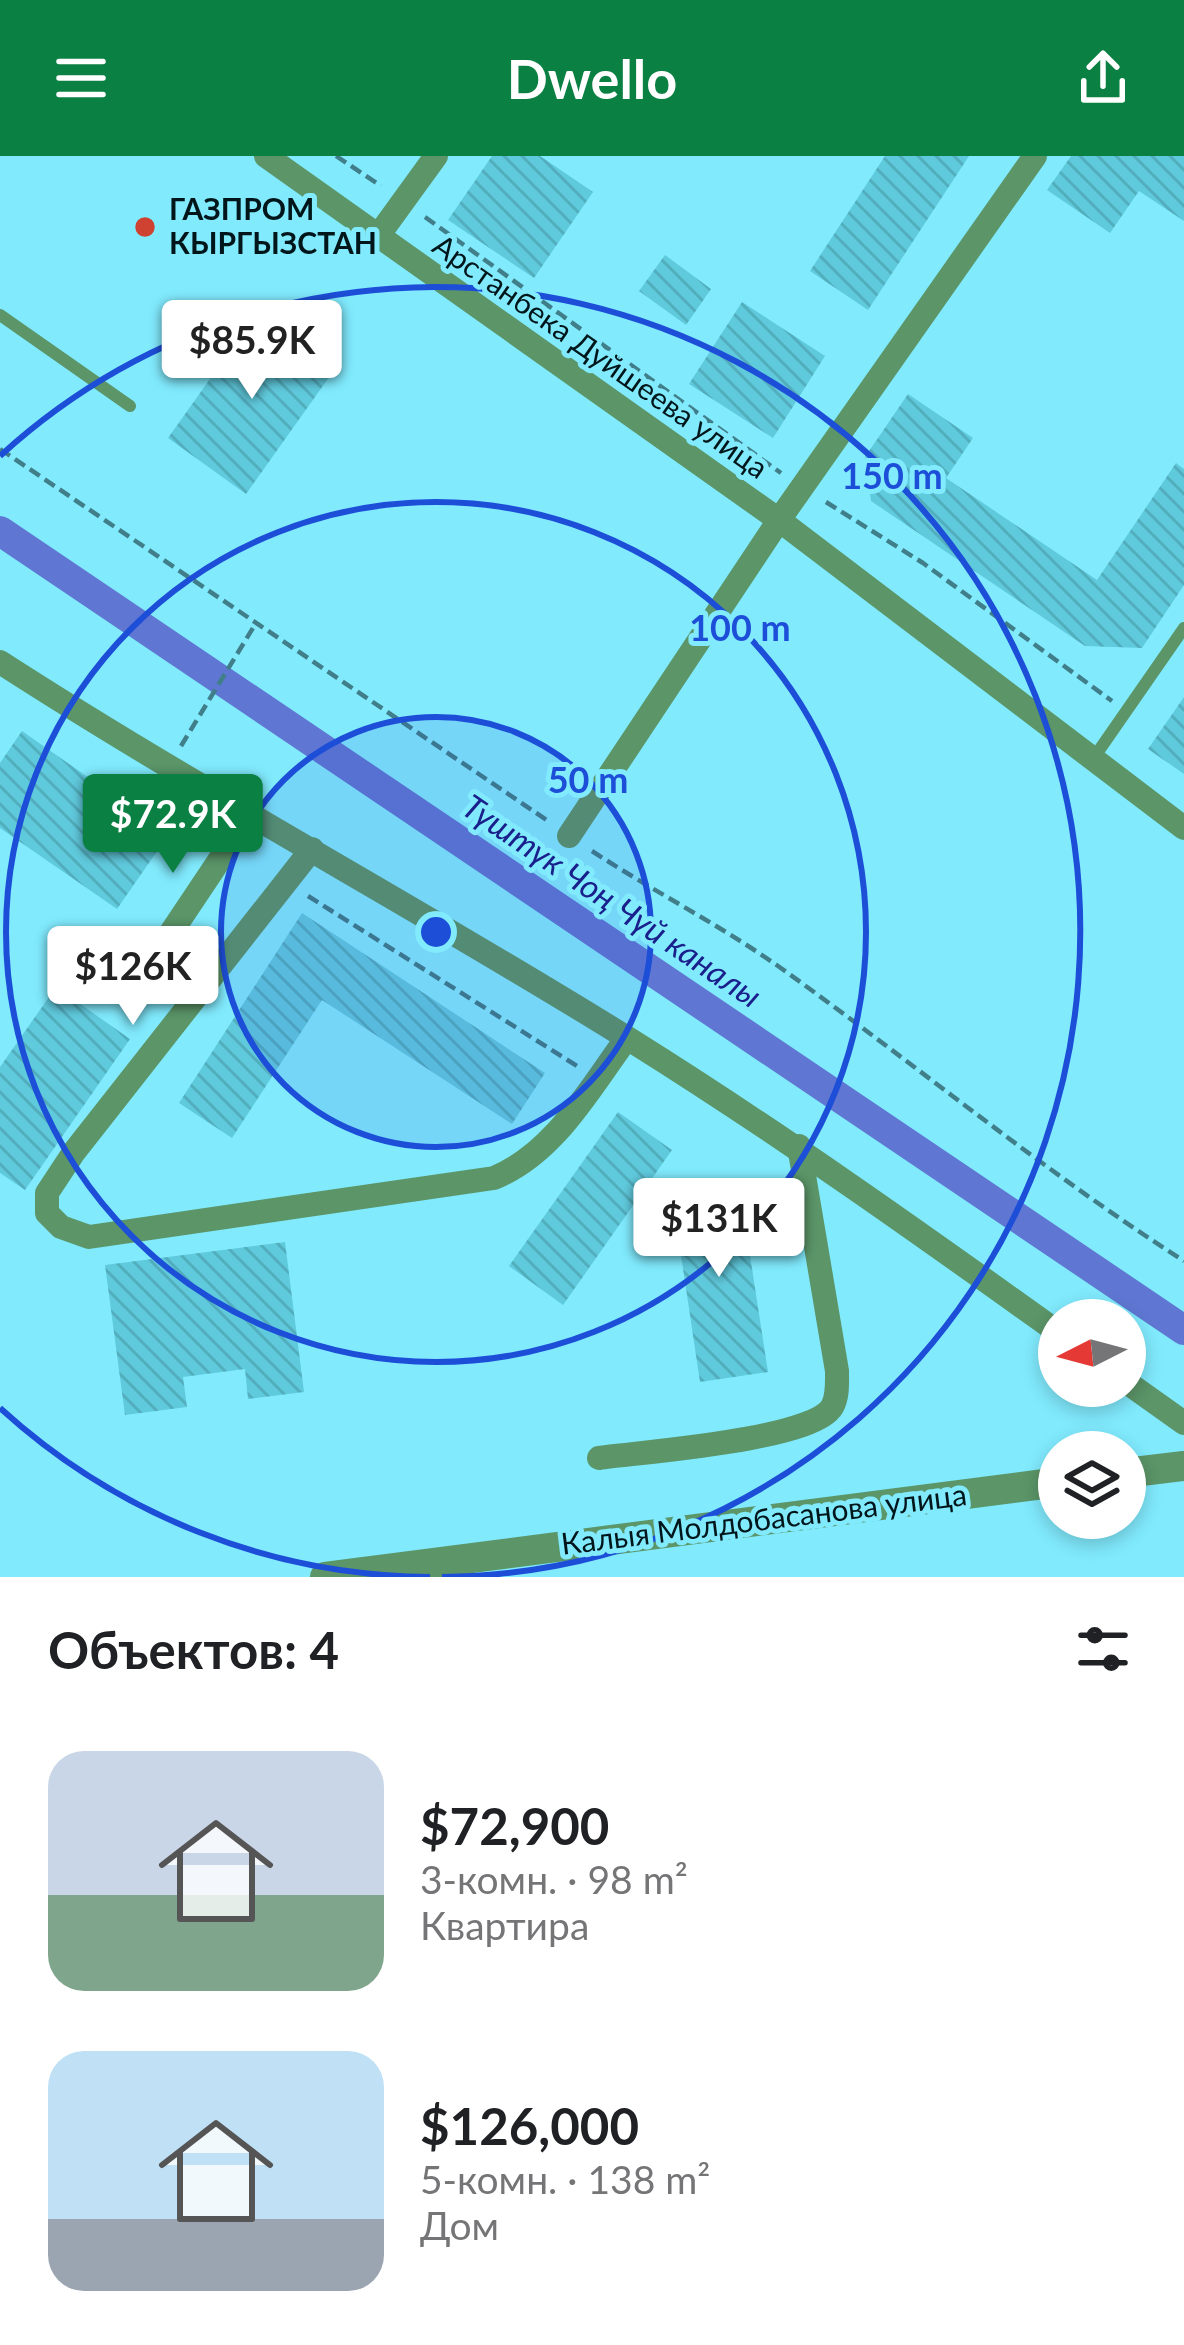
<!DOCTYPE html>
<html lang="ru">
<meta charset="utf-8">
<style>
:root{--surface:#fff;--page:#f6f6f6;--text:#202124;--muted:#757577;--accent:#0b8043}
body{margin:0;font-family:Lato,sans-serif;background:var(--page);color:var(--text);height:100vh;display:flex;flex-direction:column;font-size:45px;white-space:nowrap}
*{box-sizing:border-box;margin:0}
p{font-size:39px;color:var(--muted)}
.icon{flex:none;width:66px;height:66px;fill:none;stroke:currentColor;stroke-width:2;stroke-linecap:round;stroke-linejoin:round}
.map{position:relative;height:1421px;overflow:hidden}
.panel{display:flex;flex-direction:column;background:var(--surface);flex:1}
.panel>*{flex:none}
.needle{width:78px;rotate:264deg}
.tools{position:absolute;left:1038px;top:1143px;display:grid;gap:24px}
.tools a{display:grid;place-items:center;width:108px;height:108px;border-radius:50%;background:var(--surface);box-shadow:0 6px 18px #0003;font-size:60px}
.price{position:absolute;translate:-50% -102px;padding:0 27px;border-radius:12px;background:#fff;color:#222;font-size:39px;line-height:78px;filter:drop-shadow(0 3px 6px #0008)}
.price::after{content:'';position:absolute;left:50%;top:72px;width:36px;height:27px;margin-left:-18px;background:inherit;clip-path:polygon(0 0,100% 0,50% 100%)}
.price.on{background:var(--accent);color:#fff}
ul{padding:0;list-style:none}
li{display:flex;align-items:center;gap:36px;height:300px;padding:0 48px}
li span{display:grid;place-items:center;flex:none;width:336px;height:240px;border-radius:36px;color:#555}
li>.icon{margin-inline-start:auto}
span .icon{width:144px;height:144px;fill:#fffc;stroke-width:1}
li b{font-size:51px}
h2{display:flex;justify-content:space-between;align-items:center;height:144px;padding:0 48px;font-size:51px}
header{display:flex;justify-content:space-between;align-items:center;height:156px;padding:0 48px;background:var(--accent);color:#fff;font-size:54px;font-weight:700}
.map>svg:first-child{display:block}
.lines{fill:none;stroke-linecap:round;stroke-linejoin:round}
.canal{stroke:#5f77d2;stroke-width:30}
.building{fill:url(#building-back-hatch)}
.path{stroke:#407e89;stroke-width:4.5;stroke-dasharray:12 6;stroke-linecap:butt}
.service{stroke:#5b9568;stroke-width:12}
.minor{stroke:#5b9568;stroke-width:24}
.tertiary{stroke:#5b9568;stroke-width:30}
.ring{fill:none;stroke:#1d4ed8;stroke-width:6}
.poi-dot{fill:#cf4231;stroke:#81eafd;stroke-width:4.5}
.labels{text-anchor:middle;stroke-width:10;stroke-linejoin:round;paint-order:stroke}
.poi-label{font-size:30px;font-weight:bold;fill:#01161a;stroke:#81eafd;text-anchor:start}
.street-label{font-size:30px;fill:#01161a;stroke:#81eafd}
.water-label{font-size:33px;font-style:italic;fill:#1a208b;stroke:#81eafd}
.centre{fill:#1d4ed8;stroke:#81eafd;stroke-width:6}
.ring-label{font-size:36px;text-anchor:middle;font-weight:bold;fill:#1d4ed8;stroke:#81eafd;stroke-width:10;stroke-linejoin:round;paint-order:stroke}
</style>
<header><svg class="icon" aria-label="menu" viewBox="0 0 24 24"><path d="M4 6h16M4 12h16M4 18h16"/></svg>Dwello<svg class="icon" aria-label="share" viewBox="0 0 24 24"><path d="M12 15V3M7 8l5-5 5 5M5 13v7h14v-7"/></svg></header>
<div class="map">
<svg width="1184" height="1421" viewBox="0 0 1184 1421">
<defs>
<pattern id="building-back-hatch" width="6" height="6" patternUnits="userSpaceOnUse" patternTransform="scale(3)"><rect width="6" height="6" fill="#60cadd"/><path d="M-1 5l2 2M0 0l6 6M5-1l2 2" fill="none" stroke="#52adbd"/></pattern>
</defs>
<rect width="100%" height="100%" fill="#81eafd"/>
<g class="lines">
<!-- canal -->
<path class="canal" d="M0 375 1184 1174"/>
</g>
<!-- building -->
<g class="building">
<path d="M492 0H540L593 36 534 122 448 64Z"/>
<path d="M885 0H969L868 154 810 115Z"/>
<path d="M1071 0H1184V65L1139 35 1110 77 1047 34Z"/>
<path d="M665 99 711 133 686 169 639 135Z"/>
<path d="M742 146 825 200 773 282 689 228Z"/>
<path d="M259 154 337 210 246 338 168 282Z"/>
<path d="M908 238 973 282 946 322 1097 424 1176 307 1184 313V429L1142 492 1085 490 871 345 865 301Z"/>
<path d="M1184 541V618L1148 593Z"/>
<path d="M22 575 169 678 117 753 0 672V607Z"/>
<path d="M302 757 545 917 512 968 322 844 232 982 179 947Z"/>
<path d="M56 831 130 883 25 1034 0 1017V911Z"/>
<path d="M618 956 672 994 563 1149 509 1110Z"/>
<path d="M738 1022 768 1216 700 1226 671 1032Z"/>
<path d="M285 1086 304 1236 248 1243 245 1213 183 1221 187 1251 125 1259 105 1109Z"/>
</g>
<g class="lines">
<!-- path -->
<g class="path">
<path d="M336 0 381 30"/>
<path d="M425 61 781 317"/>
<path d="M0 293 548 665"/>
<path d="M826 346 923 407 1112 545"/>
<path d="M181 590 256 467"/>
<path d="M592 695C653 735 718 768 778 810 914 907 1043 1015 1184 1105"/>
<path d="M308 740 577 910"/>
</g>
<!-- service -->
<g class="service">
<path d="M0 159 130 250"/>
<path d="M1093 603 1184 472"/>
</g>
<!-- minor -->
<g class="minor">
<path d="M266 0 779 364 1184 672"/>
<path d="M378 80 436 0"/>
<path d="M0 506C206 639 424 755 632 885 779 977 918 1076 1059 1177"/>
<path d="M569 680 779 364 1035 0"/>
<path d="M312 693 74 996 47 1037V1057L61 1071 89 1081 494 1022C555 997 589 933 627 882"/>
<path d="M144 817 251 657"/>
<path d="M1125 1225 1184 1267"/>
<path d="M599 1302C641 1296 812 1284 832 1251 838 1241 837 1227 837 1215L799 990"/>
</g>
<!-- tertiary -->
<g class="tertiary">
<path d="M1125 1317 1184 1310"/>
<path d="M325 1421 1059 1326"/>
</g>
</g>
<!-- distance rings -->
<circle cx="436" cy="776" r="215" fill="#1d4ed8" fill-opacity=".12"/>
<g class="ring">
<circle cx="436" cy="776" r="215"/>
<circle cx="436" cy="776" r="430"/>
<path d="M430 1421A645 645 0 0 1 0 1252M0 300A645 645 0 1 1 442 1421"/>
</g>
<!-- markers -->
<circle class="poi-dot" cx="145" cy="71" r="12"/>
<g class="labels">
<!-- poi labels -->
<g class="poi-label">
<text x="169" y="64">ГАЗПРОМ<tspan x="169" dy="34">КЫРГЫЗСТАН</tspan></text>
</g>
<!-- street labels -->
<g class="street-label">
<text transform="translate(600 201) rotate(35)" y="10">Арстанбека Дуйшеева улица</text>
<text transform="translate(764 1364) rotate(-7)" y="10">Калыя Молдобасанова улица</text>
</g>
<!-- water labels -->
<g class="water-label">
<text transform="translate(612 745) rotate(34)" y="12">Түштүк Чоң Чүй каналы</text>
</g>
</g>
<circle cx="436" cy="776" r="18" class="centre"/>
<g class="ring-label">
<text x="892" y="333">150 m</text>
<text x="740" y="485">100 m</text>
<text x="588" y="637">50 m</text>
</g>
</svg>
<div class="tools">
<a><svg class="needle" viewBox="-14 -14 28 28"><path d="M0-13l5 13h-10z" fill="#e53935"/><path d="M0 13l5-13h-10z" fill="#757577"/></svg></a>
<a><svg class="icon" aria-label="layers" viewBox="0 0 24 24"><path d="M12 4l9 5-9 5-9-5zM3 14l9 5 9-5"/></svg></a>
</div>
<b class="price" style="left:252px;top:246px">$85.9K</b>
<b class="price on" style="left:173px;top:720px">$72.9K</b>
<b class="price" style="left:133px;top:872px">$126K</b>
<b class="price" style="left:719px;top:1124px">$131K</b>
</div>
<section class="panel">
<h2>Объектов: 4<svg class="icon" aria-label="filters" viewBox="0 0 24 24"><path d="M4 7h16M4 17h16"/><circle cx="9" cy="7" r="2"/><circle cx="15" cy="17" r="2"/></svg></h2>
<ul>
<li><span style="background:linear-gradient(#c9d6e8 60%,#7fa58c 0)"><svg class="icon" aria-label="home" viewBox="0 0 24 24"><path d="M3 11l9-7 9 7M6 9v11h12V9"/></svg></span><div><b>$72,900</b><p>3-комн. · 98 m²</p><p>Квартира</p></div></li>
<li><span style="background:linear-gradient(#bfe0f5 70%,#9aa5b1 0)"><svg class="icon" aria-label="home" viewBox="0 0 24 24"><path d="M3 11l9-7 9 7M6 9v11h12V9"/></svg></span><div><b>$126,000</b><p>5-комн. · 138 m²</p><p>Дом</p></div></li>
</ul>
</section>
